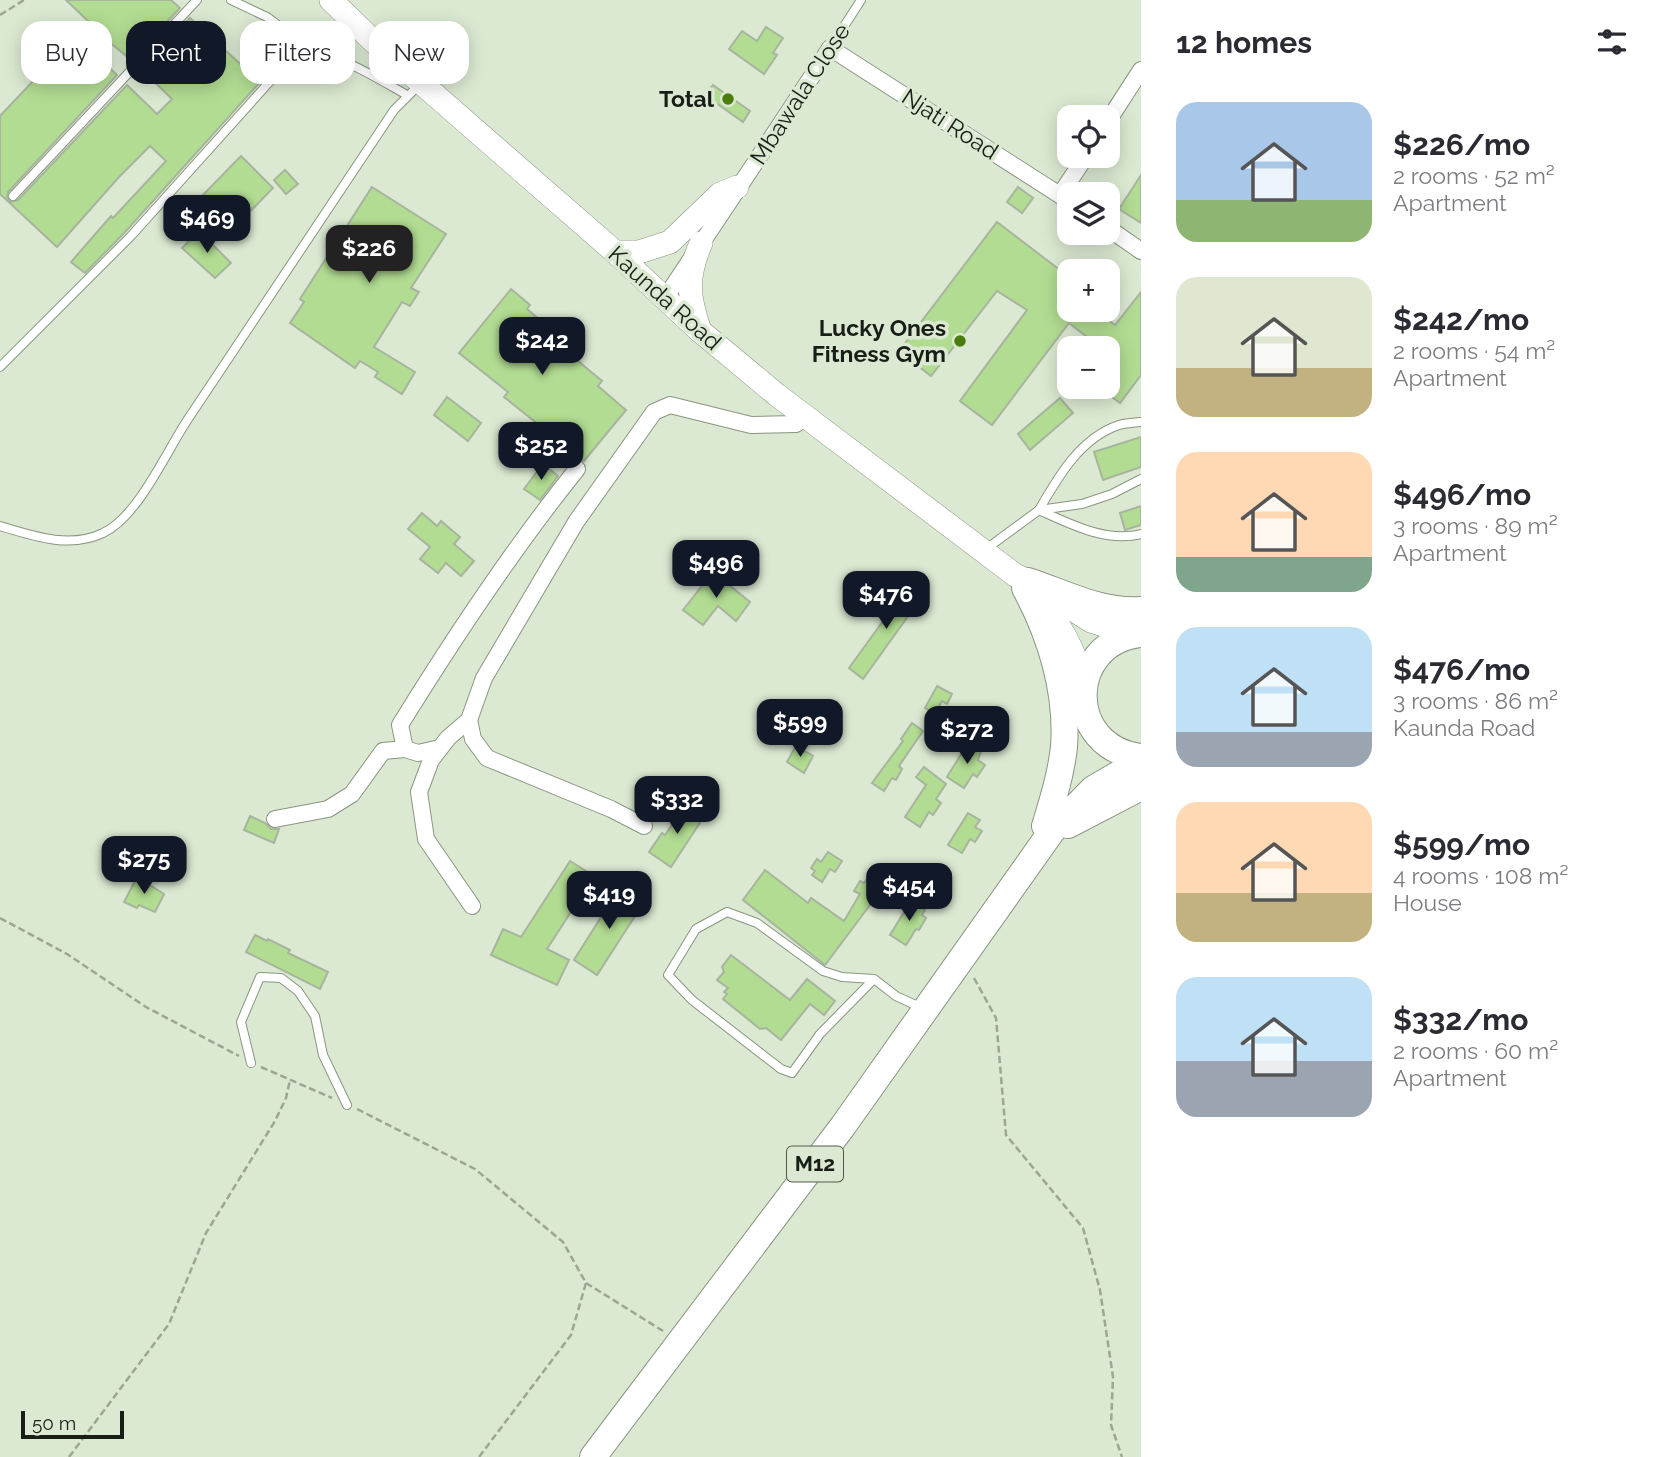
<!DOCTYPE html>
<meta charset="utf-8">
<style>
:root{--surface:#fff;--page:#f7f7f7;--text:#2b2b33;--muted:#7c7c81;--accent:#111827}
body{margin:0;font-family:Raleway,sans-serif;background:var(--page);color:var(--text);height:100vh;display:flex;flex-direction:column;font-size:26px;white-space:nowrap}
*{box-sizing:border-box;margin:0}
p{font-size:23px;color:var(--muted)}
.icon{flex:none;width:38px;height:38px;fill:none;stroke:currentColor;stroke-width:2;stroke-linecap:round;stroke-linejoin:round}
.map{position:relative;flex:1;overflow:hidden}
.side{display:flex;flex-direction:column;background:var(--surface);width:525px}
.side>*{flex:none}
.banner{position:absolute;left:21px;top:21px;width:665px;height:63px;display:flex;gap:14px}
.controls{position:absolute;left:1057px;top:105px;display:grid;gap:14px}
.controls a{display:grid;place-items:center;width:63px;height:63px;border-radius:14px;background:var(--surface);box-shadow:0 4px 18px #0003;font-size:35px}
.scale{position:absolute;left:21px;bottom:18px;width:103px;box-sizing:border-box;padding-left:7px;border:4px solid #181d15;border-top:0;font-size:19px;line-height:24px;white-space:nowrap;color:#181d15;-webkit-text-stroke:5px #dbe9d2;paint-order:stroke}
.price{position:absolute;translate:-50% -60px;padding:0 16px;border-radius:14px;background:var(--accent);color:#fff;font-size:23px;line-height:46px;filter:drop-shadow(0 2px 4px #0008)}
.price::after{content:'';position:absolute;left:50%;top:42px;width:21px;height:16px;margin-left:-10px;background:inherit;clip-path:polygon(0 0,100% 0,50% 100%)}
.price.selected{background:#222;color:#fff}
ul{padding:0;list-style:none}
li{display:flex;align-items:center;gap:21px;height:175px;padding:0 35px}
li span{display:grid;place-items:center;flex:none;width:196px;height:140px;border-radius:21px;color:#555}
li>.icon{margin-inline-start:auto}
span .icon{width:84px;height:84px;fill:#fffc;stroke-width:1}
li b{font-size:30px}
h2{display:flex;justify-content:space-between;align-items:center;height:84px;padding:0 35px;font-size:30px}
.pill{padding:0 24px;border-radius:21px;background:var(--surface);box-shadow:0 4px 18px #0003;font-size:24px;line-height:63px}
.pill.selected{background:var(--accent);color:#fff}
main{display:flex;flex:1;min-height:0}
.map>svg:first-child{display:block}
.building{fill:#b2dc92;stroke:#a7b49e;stroke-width:2}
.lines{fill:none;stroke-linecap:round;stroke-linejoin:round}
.service-casing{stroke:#899580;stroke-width:10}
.minor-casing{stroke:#899580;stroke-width:18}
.secondary-casing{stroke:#899580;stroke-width:24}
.trunk-casing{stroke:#899580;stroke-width:28}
.path{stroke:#9ba694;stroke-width:2.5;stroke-dasharray:7 3.5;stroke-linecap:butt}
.service{stroke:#fff;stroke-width:8}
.minor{stroke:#fff;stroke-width:16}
.secondary{stroke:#fff;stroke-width:23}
.trunk{stroke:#fff;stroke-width:26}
.poi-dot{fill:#4b7d0c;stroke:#dbe9d2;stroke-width:2.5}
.labels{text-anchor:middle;stroke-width:7;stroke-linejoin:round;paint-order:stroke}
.shield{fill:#dbe9d2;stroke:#525a4e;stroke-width:2}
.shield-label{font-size:21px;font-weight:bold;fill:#181d15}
.street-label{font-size:23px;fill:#181d15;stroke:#dbe9d2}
.poi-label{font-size:23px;font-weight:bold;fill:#181d15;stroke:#dbe9d2;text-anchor:end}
</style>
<main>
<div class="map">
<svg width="1141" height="1457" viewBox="0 0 1141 1457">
<rect width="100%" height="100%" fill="#dbe9d2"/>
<!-- building -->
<g class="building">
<path d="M66 0H171L180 8 131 60 102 36 90 49 117 75 8 192 7 197 11 202 18 200 127 85 157 114 172 99 141 69 190 18 260 82 126 231 85 273 71 262 111 216 113 218 166 161 150 146 119 177 57 247 0 194V116L89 22Z"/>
<path d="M766 27 783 38 773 53 777 55 764 74 729 49 742 31 757 41Z"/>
<path d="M713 85 750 111 743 122 705 95Z"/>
<path d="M241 156 273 188 234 228 202 196Z"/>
<path d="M285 170 298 184 286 194 274 180Z"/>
<path d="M1141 175V223L1119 209Z"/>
<path d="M372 187 446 234 411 288 419 292 410 306 402 302 374 347 415 372 402 394 375 377 378 372 360 361 355 368 290 323 304 302 300 299Z"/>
<path d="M1018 187 1033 198 1022 213 1007 202Z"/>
<path d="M997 222 1069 277V310H1095L1115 325 1141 292V375L1120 403 1108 394V348H1101L1069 323 992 425 960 401 1027 310 997 291 931 376 899 351Z"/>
<path d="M199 231 231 263 215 278 182 248Z"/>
<path d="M511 289 530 305 527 309 552 330 548 336 602 381 598 386 626 410 584 461 504 397 508 392 459 353Z"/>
<path d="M447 397 481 423 468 441 434 415Z"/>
<path d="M1060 398 1073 413 1030 450 1018 434Z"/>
<path d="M1141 437V467L1103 480 1094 452Z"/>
<path d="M543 464 558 476 540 500 524 489Z"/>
<path d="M1141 506V525L1125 530 1120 513Z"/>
<path d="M422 513 437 526 441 521 460 537 454 544 474 561 461 576 446 563 438 573 420 559 430 547 408 529Z"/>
<path d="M713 572 750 602 736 621 718 606 703 625 683 610Z"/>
<path d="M910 584 924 594 863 679 849 668Z"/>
<path d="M937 686 952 694 947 704 942 701 935 714 925 708Z"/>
<path d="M818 713 837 725 826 736 810 726Z"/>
<path d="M912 723 923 731 899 766 902 769 896 780 892 778 884 791 872 783 903 741 901 739Z"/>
<path d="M968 743 981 751 978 760 985 765 977 777 973 774 964 788 947 777Z"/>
<path d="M796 746 813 756 804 773 787 762Z"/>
<path d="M924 767 946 784 936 799 941 803 933 815 929 812 920 827 905 817 926 785 916 777Z"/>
<path d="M687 803 705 815 671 867 649 852 662 833 665 835Z"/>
<path d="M968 813 980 820 975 827 982 831 975 842 970 839 962 853 948 845Z"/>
<path d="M250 816 265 823 271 829H279L274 843 244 830Z"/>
<path d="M158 851 180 861 175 872 153 862Z"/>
<path d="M828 852 842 861 835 872 830 869 822 882 812 875 815 871 811 868 817 859 821 862Z"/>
<path d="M570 861 594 876 547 949 569 960 557 985 491 955 503 929 521 937Z"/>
<path d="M765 870 808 903 811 898 844 921 860 894 854 891 860 881 864 883 870 874 884 883 880 890 884 892 876 903 873 901 825 965 743 900Z"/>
<path d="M137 877 164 894 155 912 139 905 137 908 124 902Z"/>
<path d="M620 887 644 902 597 975 574 960Z"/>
<path d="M911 901 925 910 922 915 926 918 919 930 916 929 906 945 890 935Z"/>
<path d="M255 935 267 941 268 939 290 950 288 953 328 972 320 989 246 952Z"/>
<path d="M731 955 790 1000 807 979 835 1001 824 1015 810 1004 781 1040 766 1028 760 1029 723 999 727 994 724 992 728 988 717 980 724 972 722 967Z"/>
</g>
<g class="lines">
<!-- service casing -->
<g class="service-casing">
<g id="service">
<path d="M231 0 267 17 304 45 319 52"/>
<path d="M830 48 861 0"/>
<path d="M13 196 197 0"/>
<path d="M0 367 131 236 273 78C283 68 295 55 310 53 335 51 385 83 407 95"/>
<path d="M1141 422C1134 423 1125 423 1119 425 1080 438 1058 477 1039 510 1070 524 1107 543 1141 534"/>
<path d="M0 526C33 536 70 549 103 533 138 517 166 452 188 419 256 316 325 213 394 110L420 84"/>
<path d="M986 549 1039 510 1082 504 1112 494 1141 479"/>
<path d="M874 979 820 1034 792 1073 781 1069 692 1000 668 975 696 929 727 912 757 923 823 971 842 977 874 979 896 996 922 1008"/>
<path d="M251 1063 241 1022 260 977 281 978 298 991 315 1016 323 1055 347 1105"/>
</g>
</g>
<!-- minor casing -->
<g class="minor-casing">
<g id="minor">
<path d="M1108 121 1141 70"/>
<path d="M1060 195 1086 156"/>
<path d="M1108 228 1141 251"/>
<path d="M664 300C719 216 776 133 830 48L1069 201"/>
<path d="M469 720 473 739 487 758 611 809 644 826"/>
<path d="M405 749 400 725C455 636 512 550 577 469"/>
<path d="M275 819 328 809 352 794 383 751 405 749 418 753 440 748"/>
<path d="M472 906 426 839 419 792 431 760 448 738 469 720 484 678 576 522 654 412 670 405 751 425 796 424 806 416"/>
</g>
</g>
<!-- secondary casing -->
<g class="secondary-casing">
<g id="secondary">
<path d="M331 0 372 40 615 252 700 331 777 395 1015 575 1028 581 1091 621 1135 635"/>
<path d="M615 252H639L670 242 720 194 737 187"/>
<path d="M700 331C688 296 686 278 701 243"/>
<path d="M1033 595C1061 621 1076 652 1084 688"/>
</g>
</g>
<!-- trunk casing -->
<g class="trunk-casing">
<g id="trunk">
<path d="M1028 581C1065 593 1101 613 1141 610"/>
<path d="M1025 588C1051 636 1068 692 1064 747 1061 774 1053 800 1045 826"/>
<path d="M1141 634C1065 642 1064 748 1141 757"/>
<path d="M1068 825 1141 787"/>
<path d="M593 1457 843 1126 1052 831 1093 789 1141 761"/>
</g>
</g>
<!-- path -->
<g class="path">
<path d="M0 15 24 0"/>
<path d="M0 918 67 954 146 1007 239 1056"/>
<path d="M974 978 996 1018 1006 1135 1083 1228 1100 1290 1113 1377 1111 1425 1122 1457"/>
<path d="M261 1067 332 1098"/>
<path d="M357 1109 475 1169 563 1242 586 1283 571 1335 479 1457"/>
<path d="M586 1283 663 1331"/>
<path d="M69 1457 169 1324 206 1233 275 1121 286 1098 290 1080"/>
</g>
<!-- service -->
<use href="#service" class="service"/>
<!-- minor -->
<use href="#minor" class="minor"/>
<!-- secondary -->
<use href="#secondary" class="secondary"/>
<!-- trunk -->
<use href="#trunk" class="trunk"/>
</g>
<!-- markers -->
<g class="poi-dot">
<circle cx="728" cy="99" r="7"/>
<circle cx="960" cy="341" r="7"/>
</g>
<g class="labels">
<!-- shield labels -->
<rect class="shield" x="787" y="1146.5" width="56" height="35" rx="5"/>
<g class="shield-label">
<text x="815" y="1171">M12</text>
</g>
<!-- street labels -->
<g class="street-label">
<text transform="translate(800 94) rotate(-57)" y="8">Mbawala Close</text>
<text transform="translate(950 124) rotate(33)" y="8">Njati Road</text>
<text transform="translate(665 298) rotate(42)" y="8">Kaunda Road</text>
</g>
<!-- poi labels -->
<g class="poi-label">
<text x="714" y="107">Total</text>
<text x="946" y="336">Lucky Ones<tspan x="946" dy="26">Fitness Gym</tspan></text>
</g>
</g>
</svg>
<div class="controls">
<a><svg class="icon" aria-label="locate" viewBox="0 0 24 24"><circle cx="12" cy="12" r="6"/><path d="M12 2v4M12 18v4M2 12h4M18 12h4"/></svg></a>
<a><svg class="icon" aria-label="layers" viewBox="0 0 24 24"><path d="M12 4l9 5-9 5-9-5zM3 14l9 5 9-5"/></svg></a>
<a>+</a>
<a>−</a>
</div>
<div class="scale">50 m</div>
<b class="price" style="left:207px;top:255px">$469</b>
<b class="price selected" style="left:369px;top:285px">$226</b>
<b class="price" style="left:542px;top:377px">$242</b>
<b class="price" style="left:541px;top:482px">$252</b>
<b class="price" style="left:716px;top:600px">$496</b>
<b class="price" style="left:886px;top:631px">$476</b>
<b class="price" style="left:800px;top:759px">$599</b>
<b class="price" style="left:967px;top:766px">$272</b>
<b class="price" style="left:677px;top:836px">$332</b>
<b class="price" style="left:144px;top:896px">$275</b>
<b class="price" style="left:909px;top:923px">$454</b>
<b class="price" style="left:609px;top:931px">$419</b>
<div class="banner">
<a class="pill">Buy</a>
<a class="pill selected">Rent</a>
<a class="pill">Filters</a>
<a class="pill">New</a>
</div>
</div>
<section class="side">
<h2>12 homes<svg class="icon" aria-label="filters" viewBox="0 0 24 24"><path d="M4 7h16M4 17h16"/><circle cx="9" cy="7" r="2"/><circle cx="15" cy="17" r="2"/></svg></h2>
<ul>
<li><span style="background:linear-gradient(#a9c7e8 70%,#8fb573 0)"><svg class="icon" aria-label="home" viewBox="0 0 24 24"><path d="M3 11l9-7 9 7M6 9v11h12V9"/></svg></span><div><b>$226/mo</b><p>2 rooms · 52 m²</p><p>Apartment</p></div></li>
<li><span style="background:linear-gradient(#dfe7d0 65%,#c2b280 0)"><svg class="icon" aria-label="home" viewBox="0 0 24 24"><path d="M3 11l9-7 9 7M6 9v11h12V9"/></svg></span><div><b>$242/mo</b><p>2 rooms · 54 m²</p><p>Apartment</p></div></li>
<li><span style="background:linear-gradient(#ffd9b3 75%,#7fa58c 0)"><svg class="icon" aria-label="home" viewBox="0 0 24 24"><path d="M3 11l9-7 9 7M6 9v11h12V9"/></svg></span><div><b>$496/mo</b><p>3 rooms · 89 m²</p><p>Apartment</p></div></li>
<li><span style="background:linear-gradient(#bfe0f5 75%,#9aa5b1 0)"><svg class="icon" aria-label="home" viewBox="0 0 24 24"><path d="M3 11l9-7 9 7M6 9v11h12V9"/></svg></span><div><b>$476/mo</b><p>3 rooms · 86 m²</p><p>Kaunda Road</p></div></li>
<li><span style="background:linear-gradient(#ffd9b3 65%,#c2b280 0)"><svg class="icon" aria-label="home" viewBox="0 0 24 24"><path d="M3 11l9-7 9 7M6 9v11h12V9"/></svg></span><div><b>$599/mo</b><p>4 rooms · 108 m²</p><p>House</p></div></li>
<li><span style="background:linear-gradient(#bfe0f5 60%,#9aa5b1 0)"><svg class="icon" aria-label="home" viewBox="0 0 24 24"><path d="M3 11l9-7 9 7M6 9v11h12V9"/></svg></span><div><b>$332/mo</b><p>2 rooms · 60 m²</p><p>Apartment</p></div></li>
</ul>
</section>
</main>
